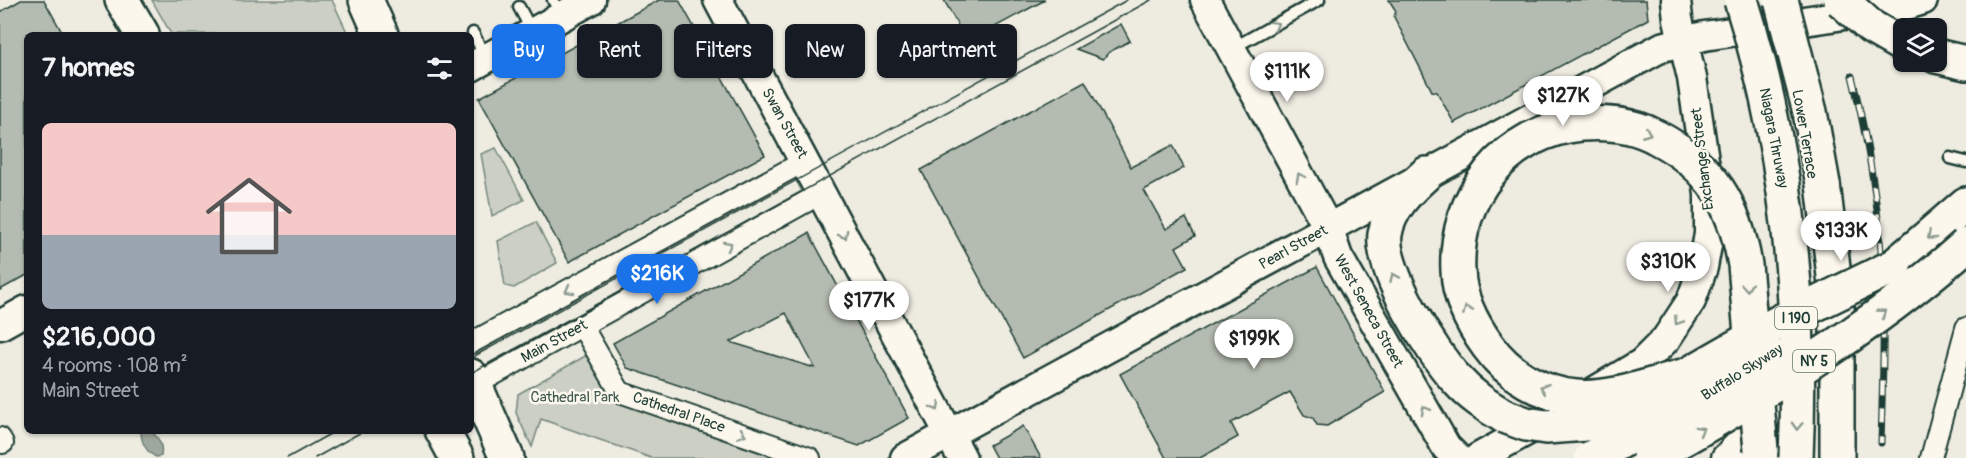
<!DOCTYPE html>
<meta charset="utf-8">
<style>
:root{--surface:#171b24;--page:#242831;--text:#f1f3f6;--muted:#9ea1a6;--accent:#1a73e8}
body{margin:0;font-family:Pangolin,sans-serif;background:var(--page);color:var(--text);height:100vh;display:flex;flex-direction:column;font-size:22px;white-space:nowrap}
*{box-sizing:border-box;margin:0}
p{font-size:20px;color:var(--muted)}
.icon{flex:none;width:33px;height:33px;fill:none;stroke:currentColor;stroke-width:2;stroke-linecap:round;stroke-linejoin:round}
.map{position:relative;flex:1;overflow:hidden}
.side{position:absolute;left:24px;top:32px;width:450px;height:402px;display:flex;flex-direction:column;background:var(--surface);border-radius:9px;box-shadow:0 2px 4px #0004}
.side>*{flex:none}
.top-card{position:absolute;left:492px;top:24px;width:570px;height:54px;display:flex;gap:12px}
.fabs{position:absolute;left:1893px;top:18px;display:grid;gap:12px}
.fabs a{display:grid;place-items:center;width:54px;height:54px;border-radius:9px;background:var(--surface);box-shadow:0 2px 4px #0004;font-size:30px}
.price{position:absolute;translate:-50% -51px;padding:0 14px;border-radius:21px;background:#fff;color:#222;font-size:20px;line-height:39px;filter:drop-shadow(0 2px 3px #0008)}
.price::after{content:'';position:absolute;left:50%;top:36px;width:18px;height:14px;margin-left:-9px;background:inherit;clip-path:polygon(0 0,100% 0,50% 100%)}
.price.selected{background:var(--accent);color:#fff}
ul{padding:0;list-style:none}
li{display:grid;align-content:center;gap:12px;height:318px;padding:0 18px}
li span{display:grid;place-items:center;height:186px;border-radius:9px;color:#555}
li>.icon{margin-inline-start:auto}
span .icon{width:108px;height:108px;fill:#fffc;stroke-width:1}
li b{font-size:26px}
h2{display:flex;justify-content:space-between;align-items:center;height:72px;padding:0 18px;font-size:26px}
.tag{padding:0 21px;border-radius:9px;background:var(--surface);box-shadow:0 2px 4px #0004;font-size:21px;line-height:54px}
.tag.selected{background:var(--accent);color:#fff}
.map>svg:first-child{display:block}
.green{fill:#cbcfc4;stroke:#75867c;stroke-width:1.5}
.water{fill:#9fa89f;stroke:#6c7d74;stroke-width:1.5}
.building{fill:#b4bbb0;stroke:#1f3d34;stroke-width:1.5;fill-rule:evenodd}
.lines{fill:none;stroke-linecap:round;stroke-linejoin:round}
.lane-casing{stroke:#1f3d34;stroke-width:15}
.street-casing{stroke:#1f3d34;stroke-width:24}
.secondary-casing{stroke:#1f3d34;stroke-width:33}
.highway-casing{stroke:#1f3d34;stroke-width:38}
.lane{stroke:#fbf7ec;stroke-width:10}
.street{stroke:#fbf7ec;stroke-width:20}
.secondary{stroke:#fbf7ec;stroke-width:28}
.highway{stroke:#fbf7ec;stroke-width:33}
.tram{stroke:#1f3d34;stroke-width:1.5}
.rail-casing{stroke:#1f3d34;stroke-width:7}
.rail{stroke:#fbf7ec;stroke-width:4.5;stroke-dasharray:14;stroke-linecap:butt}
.highway-bridge-casing{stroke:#1f3d34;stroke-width:38;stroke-linecap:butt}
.highway-bridge{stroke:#fbf7ec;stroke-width:33}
.oneway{stroke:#8d9a90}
.labels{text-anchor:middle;stroke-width:5;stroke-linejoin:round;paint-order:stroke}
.shield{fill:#fbf7ec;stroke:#61756b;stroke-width:1.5}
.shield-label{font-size:14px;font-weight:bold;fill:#1f3d34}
.street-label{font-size:15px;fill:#1f3d34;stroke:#fbf7ec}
.park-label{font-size:15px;fill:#415a51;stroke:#fbf7ec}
</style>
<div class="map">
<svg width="1966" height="458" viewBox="0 0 1966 458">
<rect width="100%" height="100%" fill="#eeece1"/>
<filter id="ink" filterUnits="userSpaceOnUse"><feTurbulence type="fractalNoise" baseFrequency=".0167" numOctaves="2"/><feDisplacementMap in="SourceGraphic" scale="12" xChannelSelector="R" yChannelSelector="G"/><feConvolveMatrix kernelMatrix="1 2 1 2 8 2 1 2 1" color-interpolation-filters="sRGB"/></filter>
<g filter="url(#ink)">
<!-- green -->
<g class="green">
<path d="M152 0H332L348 34H171Z"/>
<path d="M496 148 524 200 492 216 481 154Z"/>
<path d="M536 222 557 263 514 288 505 286 498 241Z"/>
<path d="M587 355 613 399 781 458H651L541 419 532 447 516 413 518 394Z"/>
</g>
<!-- water -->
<path class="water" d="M141 431H151C159 438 163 445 161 456L156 457C146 452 141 442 141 431Z"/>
<!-- building -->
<g class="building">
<path d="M21 0H44L63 34H27V275L0 290V12Z"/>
<path d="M659 0H679L765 155 569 262 479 98Z"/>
<path d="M944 0H1045L967 42Z"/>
<path d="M1389 0H1646L1648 19 1454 123 1437 92 1432 91 1394 17 1396 11Z"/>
<path d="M1121 24 1130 41 1109 52 1103 59 1076 49Z"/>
<path d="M1085 81 1131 167 1173 145 1184 168 1144 190 1166 229 1186 218 1195 236 1176 247 1187 267 1023 358 921 170Z"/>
<path d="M809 233 909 418 859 446 627 368 613 343ZM786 313 815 368 730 342Z"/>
<path d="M1317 267 1385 392 1327 426 1317 425 1313 418 1304 415 1290 392 1231 423 1238 437 1200 458H1166L1120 374Z"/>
<path d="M1023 426 1041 458H996L989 445Z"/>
</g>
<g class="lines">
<!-- lane casing -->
<g class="lane-casing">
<g id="lane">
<path d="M553 0 562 16"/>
<path d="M519 7 532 31"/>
<path d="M473 33 486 59"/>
<path d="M1231 49 1319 0"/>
<path d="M1950 158 1966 162"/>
</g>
</g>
<!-- street casing -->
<g class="street-casing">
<g id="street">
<path d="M582 326 620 392 810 458"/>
<path d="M471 343 805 161"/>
<path d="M475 385 822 193"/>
<path d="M0 438 3 443"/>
<path d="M1931 458 1966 328"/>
</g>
</g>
<!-- secondary casing -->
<g class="secondary-casing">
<g id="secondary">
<path d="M718 0 962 458"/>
<path d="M1205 0 1328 228 1338 257 1446 447 1457 458"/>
<path d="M471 67 591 0"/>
<path d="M0 325 27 310"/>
<path d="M1587 396 1642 363 1666 339 1691 301 1703 267 1709 234V194L1692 78 1678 19 1676 0"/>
<path d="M905 458 1662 47 1704 36 1904 6 1923 0"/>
<path d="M1478 458 1550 418"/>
<path d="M1726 458 1776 406 1793 380 1797 369"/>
</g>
</g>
<!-- highway casing -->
<g class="highway-casing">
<g id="highway">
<path d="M122 0 142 34"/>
<path d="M366 0 381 34"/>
<path d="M1936 56 1966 63"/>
<path d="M1426 174C1408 190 1389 209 1385 234 1380 270 1432 353 1457 380 1471 396 1487 406 1504 416"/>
<path d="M1823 184 1837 301V458"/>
<path d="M1894 266 1966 204"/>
<path d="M471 376 507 458"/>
<path d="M442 430 457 458"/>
</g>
</g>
<!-- lane -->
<use href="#lane" class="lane"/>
<!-- street -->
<use href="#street" class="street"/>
<!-- secondary -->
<use href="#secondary" class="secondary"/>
<!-- highway -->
<use href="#highway" class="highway"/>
<!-- tram -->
<g class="tram">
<path d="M471 358 1127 0"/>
<path d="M471 373 1151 0"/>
<path d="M287 458 337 430"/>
<path d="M315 458 365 430"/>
</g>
<!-- rail casing -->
<g class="rail-casing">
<path id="rail" d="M1852 76C1865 129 1875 183 1880 238 1885 306 1883 374 1881 443"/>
</g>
<!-- rail -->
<use href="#rail" class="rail"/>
<!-- highway-bridge casing -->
<g class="highway-bridge-casing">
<g id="highway-bridge">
<path d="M1741 0C1787 148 1803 304 1796 458"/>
<path d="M1781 0 1810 112 1823 184"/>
<path d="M1841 0 1871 27 1904 46"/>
<path d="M1683 376C1648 385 1612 400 1576 397 1541 394 1508 374 1488 346 1472 324 1459 299 1458 271 1454 197 1506 131 1581 124 1608 122 1633 124 1656 137 1712 166 1735 205 1745 265L1761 450"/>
<path d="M1504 416 1526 424 1546 427 1586 424 1604 418 1640 402 1781 321 1894 266"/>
<path d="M1591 458 1698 399 1771 355"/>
<path d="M1649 458C1761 396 1870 330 1966 245"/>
</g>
</g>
<!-- highway-bridge -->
<use href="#highway-bridge" class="highway-bridge"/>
</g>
<!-- one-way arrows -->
<defs><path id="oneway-chevron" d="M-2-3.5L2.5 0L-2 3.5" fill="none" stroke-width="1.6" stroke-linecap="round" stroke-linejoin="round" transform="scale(1.5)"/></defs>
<g class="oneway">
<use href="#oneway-chevron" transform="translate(1275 25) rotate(-29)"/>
<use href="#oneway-chevron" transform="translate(1647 133) rotate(22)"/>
<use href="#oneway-chevron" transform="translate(1300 177) rotate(-118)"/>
<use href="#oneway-chevron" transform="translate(844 235) rotate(62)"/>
<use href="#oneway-chevron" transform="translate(1931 236) rotate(139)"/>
<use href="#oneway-chevron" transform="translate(728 245) rotate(-29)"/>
<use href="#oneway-chevron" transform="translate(1394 277) rotate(-114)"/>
<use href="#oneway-chevron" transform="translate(1747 287) rotate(85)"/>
<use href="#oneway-chevron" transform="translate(569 290) rotate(151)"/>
<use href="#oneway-chevron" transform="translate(1467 310) rotate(-113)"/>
<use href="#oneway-chevron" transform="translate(1882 313) rotate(-37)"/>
<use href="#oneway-chevron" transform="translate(1678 321) rotate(123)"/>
<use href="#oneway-chevron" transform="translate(1544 388) rotate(-159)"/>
<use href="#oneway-chevron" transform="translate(936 407) rotate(62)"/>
<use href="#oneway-chevron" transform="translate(1425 410) rotate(-120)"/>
<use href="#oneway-chevron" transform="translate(1797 426) rotate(92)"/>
<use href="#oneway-chevron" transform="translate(1700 430) rotate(-29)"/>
<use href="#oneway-chevron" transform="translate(742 434) rotate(19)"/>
</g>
</g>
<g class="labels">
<!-- shield labels -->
<g class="shield">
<rect x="1775" y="307" width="42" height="22" rx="4.5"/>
<rect x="1793" y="350" width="42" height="22" rx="4.5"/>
</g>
<g class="shield-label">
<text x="1796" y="323">I 190</text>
<text x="1814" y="366">NY 5</text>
</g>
<!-- street labels -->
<g class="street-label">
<text transform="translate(785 123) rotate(61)" y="5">Swan Street</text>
<text transform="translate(1805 134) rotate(80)" y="5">Lower Terrace</text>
<text transform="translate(1774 138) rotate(79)" y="5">Niagara Thruway</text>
<text transform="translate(1702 159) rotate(-97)" y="5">Exchange Street</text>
<text transform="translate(1293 247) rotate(-29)" y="5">Pearl Street</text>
<text transform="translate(1369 311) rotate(61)" y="5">West Seneca Street</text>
<text transform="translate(554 341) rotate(-29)" y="5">Main Street</text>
<text transform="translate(1742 372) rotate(-32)" y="5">Buffalo Skyway</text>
<text transform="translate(679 412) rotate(19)" y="5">Cathedral Place</text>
</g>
<!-- park labels -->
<g class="park-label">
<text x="575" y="402">Cathedral Park</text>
</g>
</g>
</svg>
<div class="fabs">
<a><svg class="icon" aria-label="layers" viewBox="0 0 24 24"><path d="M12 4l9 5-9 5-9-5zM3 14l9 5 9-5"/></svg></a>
</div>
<b class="price" style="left:1287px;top:103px">$111K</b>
<b class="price" style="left:1563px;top:127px">$127K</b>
<b class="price" style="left:1841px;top:262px">$133K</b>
<b class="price" style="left:1668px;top:293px">$310K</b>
<b class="price selected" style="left:657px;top:305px">$216K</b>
<b class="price" style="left:869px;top:332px">$177K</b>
<b class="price" style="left:1254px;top:370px">$199K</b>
<div class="top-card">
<a class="tag selected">Buy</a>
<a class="tag">Rent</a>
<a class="tag">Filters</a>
<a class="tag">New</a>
<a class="tag">Apartment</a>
</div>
<section class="side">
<h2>7 homes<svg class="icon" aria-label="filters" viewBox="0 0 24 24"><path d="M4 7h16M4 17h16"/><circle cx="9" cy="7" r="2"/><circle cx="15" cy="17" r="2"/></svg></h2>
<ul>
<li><span style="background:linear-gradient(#f6c9c9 60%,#9aa5b1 0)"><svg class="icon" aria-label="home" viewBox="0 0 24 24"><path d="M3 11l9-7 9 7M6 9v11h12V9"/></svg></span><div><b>$216,000</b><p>4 rooms · 108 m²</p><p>Main Street</p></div></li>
</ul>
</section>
</div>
